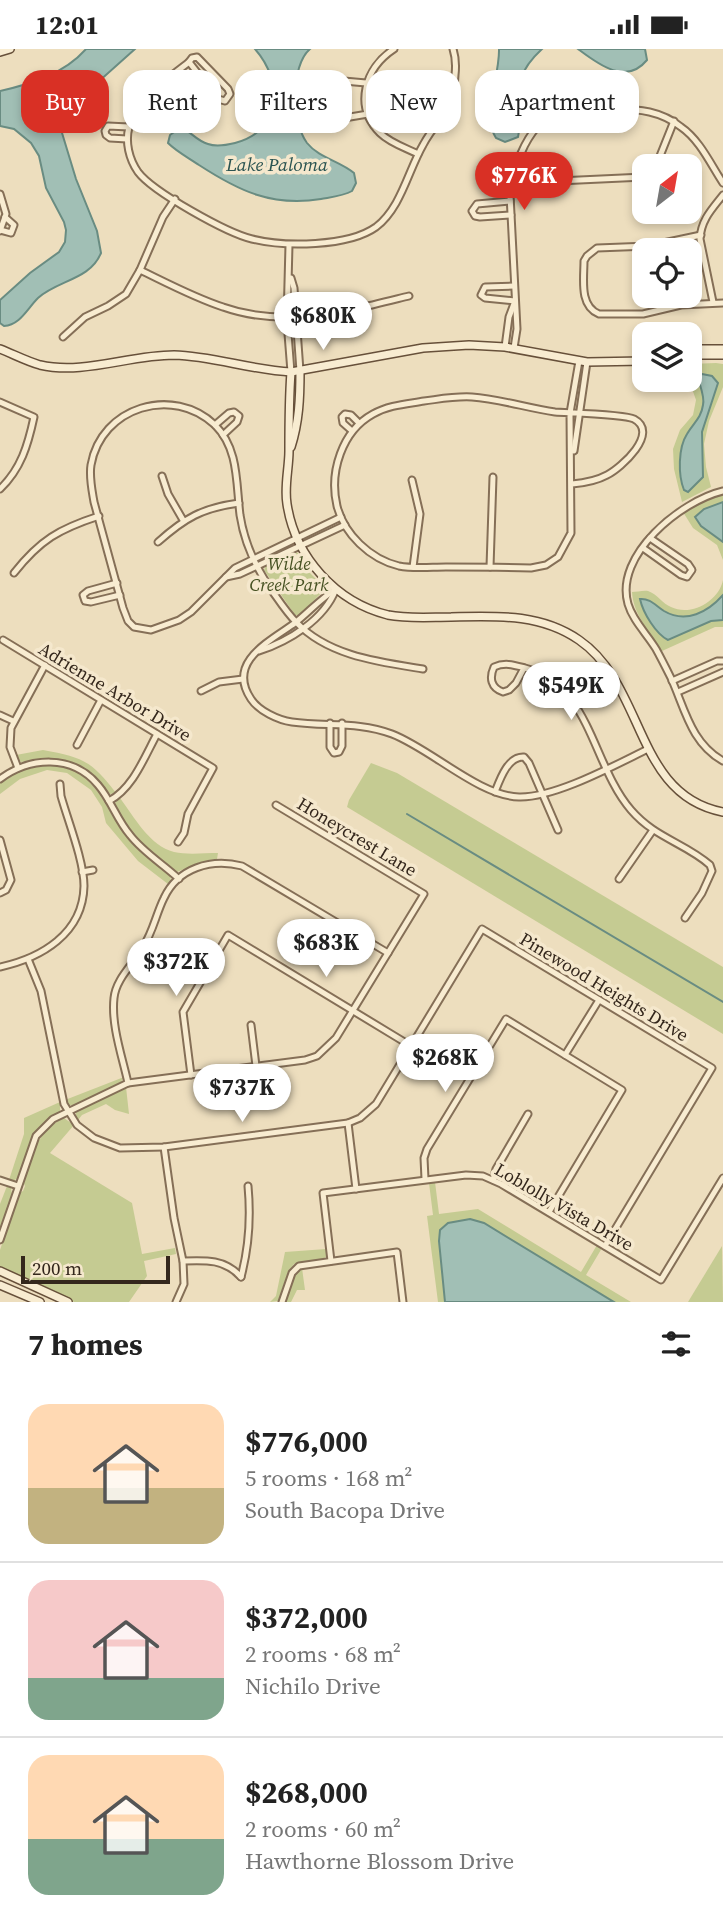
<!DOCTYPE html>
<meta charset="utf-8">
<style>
:root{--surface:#fff;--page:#f6f6f6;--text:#222;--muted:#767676;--line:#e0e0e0;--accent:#d93025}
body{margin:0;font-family:"Source Serif 4",serif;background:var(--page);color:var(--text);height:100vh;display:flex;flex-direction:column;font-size:26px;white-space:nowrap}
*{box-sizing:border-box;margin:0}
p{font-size:23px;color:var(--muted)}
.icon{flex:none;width:38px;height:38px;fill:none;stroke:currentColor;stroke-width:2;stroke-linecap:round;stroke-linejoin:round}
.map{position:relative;height:1253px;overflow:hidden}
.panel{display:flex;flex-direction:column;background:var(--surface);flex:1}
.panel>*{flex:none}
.banner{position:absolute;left:21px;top:21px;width:682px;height:63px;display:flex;gap:14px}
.needle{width:46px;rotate:31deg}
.buttons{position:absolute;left:632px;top:105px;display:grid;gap:14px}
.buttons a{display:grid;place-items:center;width:70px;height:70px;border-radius:14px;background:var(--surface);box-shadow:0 4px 10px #0003;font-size:35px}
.scale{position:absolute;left:21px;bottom:18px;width:149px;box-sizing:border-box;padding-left:7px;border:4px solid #34271c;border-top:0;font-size:19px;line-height:24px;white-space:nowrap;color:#34271c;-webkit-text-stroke:5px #f5e8cd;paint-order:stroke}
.price{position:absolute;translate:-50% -60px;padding:0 16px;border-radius:24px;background:#fff;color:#222;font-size:23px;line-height:46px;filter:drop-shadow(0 2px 4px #0008)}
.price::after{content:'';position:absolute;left:50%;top:42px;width:21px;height:16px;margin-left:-10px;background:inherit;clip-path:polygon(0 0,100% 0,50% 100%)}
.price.on{background:var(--accent);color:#fff}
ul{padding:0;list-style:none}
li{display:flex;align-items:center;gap:21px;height:175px;padding:0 28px}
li+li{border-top:2px solid var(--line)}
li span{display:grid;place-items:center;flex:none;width:196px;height:140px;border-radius:21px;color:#555}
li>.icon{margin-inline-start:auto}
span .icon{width:84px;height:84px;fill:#fffc;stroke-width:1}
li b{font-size:30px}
h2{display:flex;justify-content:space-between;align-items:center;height:84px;padding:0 28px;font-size:30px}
.chip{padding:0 24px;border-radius:21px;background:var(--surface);box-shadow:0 4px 10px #0003;font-size:24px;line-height:63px}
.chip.on{background:var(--accent);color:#fff}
.status{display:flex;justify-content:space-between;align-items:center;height:49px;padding:0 35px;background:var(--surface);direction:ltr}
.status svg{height:19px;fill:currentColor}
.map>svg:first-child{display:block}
.green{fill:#c5cb92}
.water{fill:#a1bfb5;stroke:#698c82;stroke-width:2}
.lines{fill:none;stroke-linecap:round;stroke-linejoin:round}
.stream{stroke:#698c82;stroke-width:2}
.street-casing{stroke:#856f57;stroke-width:9}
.secondary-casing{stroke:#67503a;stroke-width:10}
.street{stroke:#f8ecd1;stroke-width:5}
.secondary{stroke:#f8ecd1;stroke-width:7}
.labels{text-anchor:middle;stroke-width:7;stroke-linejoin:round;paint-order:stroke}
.park-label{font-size:18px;font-style:italic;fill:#465122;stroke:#f5e8cd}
.street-label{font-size:18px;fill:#34271c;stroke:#f5e8cd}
.water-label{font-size:19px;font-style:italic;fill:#2b5451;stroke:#f5e8cd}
</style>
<div class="status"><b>12:01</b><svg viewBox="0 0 49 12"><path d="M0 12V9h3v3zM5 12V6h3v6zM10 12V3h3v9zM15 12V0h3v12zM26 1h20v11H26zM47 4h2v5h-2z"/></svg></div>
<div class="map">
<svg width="723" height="1253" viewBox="0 0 723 1253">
<rect width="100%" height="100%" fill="#eddebe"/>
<!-- green -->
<g class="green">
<path d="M716 314 723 315V338L709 372 704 395 706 418 711 438 682 453 674 420 673 400 680 381 693 366 696 351 689 331 690 315Z"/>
<path d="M723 446V511L717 496 693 479 683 463 703 452Z"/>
<path d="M293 503 298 504 310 524 324 538 323 542 300 566H295L264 521 266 516Z"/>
<path d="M723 531V578H715L662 602C650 584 633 565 632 543 636 543 644 541 648 542 657 545 663 555 671 558 691 568 719 552 723 531Z"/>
<path d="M43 701C82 708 92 712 116 744L110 745C105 740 101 734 96 728 73 708 49 710 21 713L16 706Z"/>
<path d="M371 714 397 724 723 918V985L347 758 349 751Z"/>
<path d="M40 716C97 715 100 754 129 791 140 804 156 815 170 826L171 832 168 835 138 812 106 774 102 758 91 741 67 724 47 721 20 730 0 745V734L19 722Z"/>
<path d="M120 749C134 768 150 797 174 803 187 806 204 804 218 804L217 810 201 813 177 823 140 793 131 783 116 758 115 754Z"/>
<path d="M124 1028 121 1033 74 1056H69L65 1051Z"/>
<path d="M126 1038 129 1065 115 1061 106 1055 82 1066 78 1071 76 1068V1062Z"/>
<path d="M60 1053V1063C31 1079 28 1100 18 1129L13 1132 9 1131 24 1085V1069Z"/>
<path d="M64 1069 74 1076 50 1104 132 1154 142 1205 175 1199 176 1205 144 1212 147 1227 129 1253H74L28 1230 0 1219V1201L19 1144 23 1142 25 1137 23 1133C32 1107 37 1081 64 1069Z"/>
<path d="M435 1133 439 1165 478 1160 581 1223 597 1196 602 1199 586 1226 631 1253H438L427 1167 433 1166 429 1134Z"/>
<path d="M7 1137 11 1139 12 1145 0 1181V1155Z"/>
<path d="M722 1197 723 1253H688Z"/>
<path d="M326 1200V1208L322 1210 294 1215 288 1223 278 1252 270 1253 276 1247 285 1203Z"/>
<path d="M302 1219 305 1241H297L291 1253H285L296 1221Z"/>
</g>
<!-- water -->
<g class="water">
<path d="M86 0H135L97 34 71 51 64 61 59 74 76 130 97 182 101 204C90 231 58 231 38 249 27 260 20 276 4 277L0 274V251L30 224 59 203 65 193 66 181 64 173 46 139 39 107 31 94 14 80 0 77V42C31 35 64 25 86 0Z"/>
<path d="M255 0H310C290 17 292 74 307 94 319 109 340 112 354 124L356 134 352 142C343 147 332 148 321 150 272 158 239 142 199 116 189 109 177 103 168 94L170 86 181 78C191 83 197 92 208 95 216 98 227 96 235 94 282 82 284 33 255 0Z"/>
<path d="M499 0H542C505 34 526 50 518 88L505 93 496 89C481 65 500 28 499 0Z"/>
<path d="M578 0H645L647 11C626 37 598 15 578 0Z"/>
<path d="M702 325 712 327 718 334 702 383 703 428 688 443 684 441C678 426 678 399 687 385 693 374 701 370 703 356 705 348 700 337 698 329Z"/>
<path d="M723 453V493L701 477 695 468 704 460Z"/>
<path d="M723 546V571L711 572 668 591C656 585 643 564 640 550 650 549 656 557 664 562 686 575 708 563 723 546Z"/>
<path d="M470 1170 484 1174 614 1253H445L439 1192 440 1181 448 1174Z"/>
</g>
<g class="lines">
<!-- stream -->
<path class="stream" d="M407 765 723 953"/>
<!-- street casing -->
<g class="street-casing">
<g id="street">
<path d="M394 0C365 19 353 57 380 84 390 94 406 99 418 105"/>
<path d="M197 8 228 40 230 45 225 52 218 50 189 13 192 9Z"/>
<path d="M189 13C167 31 136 49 129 78 125 93 129 110 138 123 153 143 227 184 252 190 284 198 348 198 376 178 401 159 408 122 423 96 440 64 453 69 455 26 456 17 456 9 453 0"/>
<path d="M366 34 344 32 341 37V65L344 69 368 65"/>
<path d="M127 90 110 89 106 86 105 82 108 77 129 78"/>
<path d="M656 117 674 72"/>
<path d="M515 120 543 131 558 132 644 128"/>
<path d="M0 145 6 165 0 182"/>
<path d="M510 152 477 155 472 162 475 167 480 168 511 166"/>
<path d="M0 181 11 184 14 176 5 168"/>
<path d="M701 186 649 197 597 199 587 207 584 212C584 230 579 257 599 265H643L681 256 723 254"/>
<path d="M289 196 287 272 291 323"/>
<path d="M140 221C167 234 195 249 223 258 285 280 348 262 409 247"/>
<path d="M291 229 294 239 300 322"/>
<path d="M514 237 485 238 481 246 485 249 515 252"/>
<path d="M713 253 700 190C701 171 712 160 723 146"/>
<path d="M63 288 85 268 108 257 126 245 140 221 163 168 175 150"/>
<path d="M505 298 509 268 515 252"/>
<path d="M514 299 517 280 510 146C513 117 529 71 561 62 577 57 597 60 615 60 639 60 661 62 681 78 700 91 711 116 723 134"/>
<path d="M0 353 34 368C28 396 21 420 0 440"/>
<path d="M215 376 229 364 234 363 239 367 237 373 223 386"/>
<path d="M352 382 343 374 342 368 345 365 351 366 359 374"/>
<path d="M574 402 587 313"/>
<path d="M162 427 168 445 183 471"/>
<path d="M412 431 420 465 413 518"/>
<path d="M572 435C584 434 596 432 607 426 621 419 660 384 634 370 624 365 570 364 555 363 527 359 500 350 472 348 455 347 440 350 424 352 407 355 389 356 373 365 342 382 329 423 337 457 344 485 370 510 399 517 414 520 431 518 446 518 475 518 503 518 531 519L546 516 558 508 571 484 570 364 579 312"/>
<path d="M723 442C681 452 614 506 628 555 633 572 647 585 656 600 661 609 666 619 671 629 685 660 691 694 723 712"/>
<path d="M341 468 235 519 191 563 179 571 151 581 134 578 128 572 123 559 94 453C92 441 89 428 91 416 101 358 173 336 215 376 239 400 236 434 240 466 244 492 255 517 270 539 278 550 286 563 296 573 328 607 379 613 423 620"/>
<path d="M158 493C185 469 202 459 239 454"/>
<path d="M643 499 681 526 687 528 692 521 688 515 650 489"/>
<path d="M490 518 493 428"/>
<path d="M14 524C40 491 59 480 99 467"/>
<path d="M226 528 240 525 345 476"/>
<path d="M117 534 88 542 83 546 85 552 91 553 120 546"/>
<path d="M336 540C320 550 309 563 295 574 270 592 226 613 251 650 259 662 278 671 292 673 326 678 358 672 392 685 431 700 479 747 519 748 555 749 615 716 648 700"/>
<path d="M3 591 213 719 188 765 184 784 178 793"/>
<path d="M259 602C289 592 324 571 336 540"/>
<path d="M524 619 516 634 509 641 503 643C491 639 489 629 494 618 505 613 514 616 525 619 591 636 592 716 631 761 655 789 685 794 710 816L712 822 702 844 685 869"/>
<path d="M672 632 717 612H723"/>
<path d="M201 642 219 633 243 630"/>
<path d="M678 643 723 623"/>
<path d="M0 666 13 672"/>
<path d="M330 674V698L334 704 339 703 342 697V674"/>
<path d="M77 696 101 651"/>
<path d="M18 719 10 698 11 679 45 616"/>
<path d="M0 730C30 708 72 705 98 736 111 751 117 771 130 786 143 803 163 815 179 830"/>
<path d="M495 743C500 730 508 707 524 708L529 714 558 781"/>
<path d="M109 752C133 739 144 709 157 685"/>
<path d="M0 791 11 831 6 841 0 844"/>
<path d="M82 823 93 821"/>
<path d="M619 830 653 781"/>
<path d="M28 910 41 942 64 1055 77 1076 94 1089 120 1099 164 1098 348 1074 360 1069 376 1055 482 880 712 1019 605 1197"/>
<path d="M0 918C41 909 83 885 84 837 84 812 68 772 61 747L60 735"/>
<path d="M251 976 256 1017"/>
<path d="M565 1006 599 951"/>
<path d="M191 1026 183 963 228 886 411 997"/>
<path d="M128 1034C122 1007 111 976 114 949 116 929 134 915 143 898 153 883 156 865 164 849 178 819 211 809 242 817L388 904"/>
<path d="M348 1074 356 1140"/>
<path d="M164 1098 174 1169 183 1212 184 1235 176 1253"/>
<path d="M425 1130 424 1109 427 1100 506 970 622 1041 549 1163"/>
<path d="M0 1131 18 1137"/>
<path d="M493 1131 496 1120 528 1065"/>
<path d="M0 1191 36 1087 53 1070 128 1034 305 1011 317 1007 336 989 424 845 276 756"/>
<path d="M183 1212C206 1211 225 1210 241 1228"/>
<path d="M331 1212 323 1144 466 1126 483 1127 501 1135 661 1231 723 1129"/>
<path d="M241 1228C249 1198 251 1169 248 1137"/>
<path d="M282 1253 292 1224 299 1217 397 1203 403 1253"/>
</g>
</g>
<!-- secondary casing -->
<g class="secondary-casing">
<g id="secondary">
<path d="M0 3 10 0"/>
<path d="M0 300C13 305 26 312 40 316 84 326 129 306 174 306 213 307 251 321 291 323L423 299 469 296 505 298 587 313 644 312"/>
<path d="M690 300H723"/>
<path d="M690 306H723"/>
<path d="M291 323C289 350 289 376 289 402 289 419 284 438 287 455 295 508 336 553 388 566 408 570 431 568 451 568 496 567 540 564 579 591 646 637 634 746 723 763"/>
<path d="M291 398C299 373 300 349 300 322"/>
<path d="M0 1222 68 1253"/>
<path d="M0 1236 40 1253"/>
</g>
</g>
<!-- street -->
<use href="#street" class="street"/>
<!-- secondary -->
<use href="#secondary" class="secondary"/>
</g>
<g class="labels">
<!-- park labels -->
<g class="park-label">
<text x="289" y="521">Wilde<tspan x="289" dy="21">Creek Park</tspan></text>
</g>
<!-- street labels -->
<g class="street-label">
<text transform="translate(115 643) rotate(31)" y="6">Adrienne Arbor Drive</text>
<text transform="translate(357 788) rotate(31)" y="6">Honeycrest Lane</text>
<text transform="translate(604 938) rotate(31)" y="6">Pinewood Heights Drive</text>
<text transform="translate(564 1158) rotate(30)" y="6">Loblolly Vista Drive</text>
</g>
<!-- water labels -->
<g class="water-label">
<text x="277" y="122">Lake Paloma</text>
</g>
</g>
</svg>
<div class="buttons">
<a><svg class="needle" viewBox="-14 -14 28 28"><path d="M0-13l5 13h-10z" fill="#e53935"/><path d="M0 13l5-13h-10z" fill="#767676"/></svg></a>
<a><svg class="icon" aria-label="locate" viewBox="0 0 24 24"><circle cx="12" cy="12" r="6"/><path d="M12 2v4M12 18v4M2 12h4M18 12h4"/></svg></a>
<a><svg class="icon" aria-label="layers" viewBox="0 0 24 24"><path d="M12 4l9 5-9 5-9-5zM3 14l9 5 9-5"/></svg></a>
</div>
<div class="scale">200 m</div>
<b class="price on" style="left:524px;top:163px">$776K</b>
<b class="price" style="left:323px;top:303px">$680K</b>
<b class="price" style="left:571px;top:673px">$549K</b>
<b class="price" style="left:326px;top:930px">$683K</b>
<b class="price" style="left:176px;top:949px">$372K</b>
<b class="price" style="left:445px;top:1045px">$268K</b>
<b class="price" style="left:242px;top:1075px">$737K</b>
<div class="banner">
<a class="chip on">Buy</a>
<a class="chip">Rent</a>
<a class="chip">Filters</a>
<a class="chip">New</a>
<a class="chip">Apartment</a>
</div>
</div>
<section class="panel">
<h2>7 homes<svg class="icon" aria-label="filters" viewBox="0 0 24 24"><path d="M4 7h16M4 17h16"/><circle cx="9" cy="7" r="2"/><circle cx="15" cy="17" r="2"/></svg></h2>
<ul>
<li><span style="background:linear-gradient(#ffd9b3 60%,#c2b280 0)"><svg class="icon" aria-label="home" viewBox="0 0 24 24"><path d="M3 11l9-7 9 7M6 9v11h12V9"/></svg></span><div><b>$776,000</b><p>5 rooms · 168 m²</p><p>South Bacopa Drive</p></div></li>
<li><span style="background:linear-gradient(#f6c9c9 70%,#7fa58c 0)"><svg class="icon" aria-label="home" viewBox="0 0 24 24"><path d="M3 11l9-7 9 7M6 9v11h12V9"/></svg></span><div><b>$372,000</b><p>2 rooms · 68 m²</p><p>Nichilo Drive</p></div></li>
<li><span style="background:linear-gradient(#ffd9b3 60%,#7fa58c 0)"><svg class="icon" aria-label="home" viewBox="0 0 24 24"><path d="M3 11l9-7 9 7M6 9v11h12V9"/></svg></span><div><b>$268,000</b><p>2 rooms · 60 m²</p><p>Hawthorne Blossom Drive</p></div></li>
</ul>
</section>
